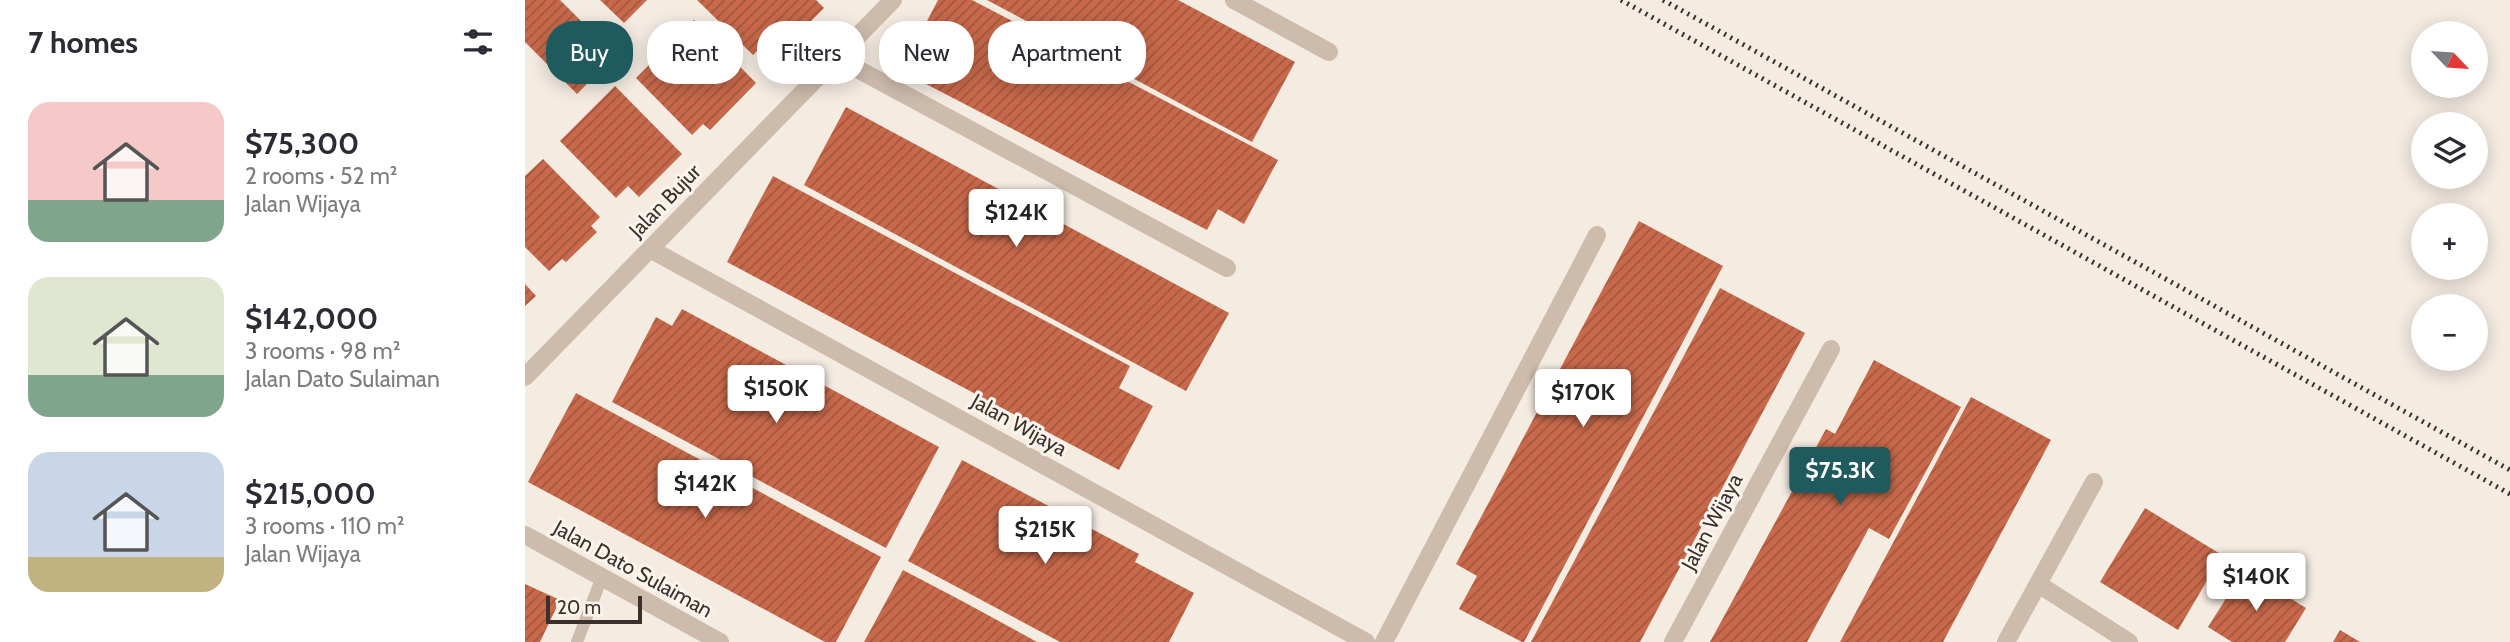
<!DOCTYPE html>
<meta charset="utf-8">
<style>
:root{--surface:#fff;--page:#f2f2f3;--text:#2b2b33;--muted:#7c7c81;--accent:#1f5a5e}
body{margin:0;font-family:Cabin,sans-serif;background:var(--page);color:var(--text);height:100vh;display:flex;flex-direction:column;font-size:26px;white-space:nowrap}
*{box-sizing:border-box;margin:0}
p{font-size:23px;color:var(--muted)}
.icon{flex:none;width:38px;height:38px;fill:none;stroke:currentColor;stroke-width:2;stroke-linecap:round;stroke-linejoin:round}
.map{position:relative;flex:1;overflow:hidden}
.drawer{display:flex;flex-direction:column;background:var(--surface);width:525px}
.drawer>*{flex:none}
.top-card{position:absolute;left:21px;top:21px;width:665px;height:63px;display:flex;gap:14px}
.needle{width:46px;rotate:115deg}
.tools{position:absolute;left:1886px;top:21px;display:grid;gap:14px}
.tools a{display:grid;place-items:center;width:77px;height:77px;border-radius:50%;background:var(--surface);box-shadow:0 4px 18px #0003;font-size:35px}
.scale{position:absolute;left:21px;bottom:18px;width:96px;box-sizing:border-box;padding-left:7px;border:4px solid #3b302b;border-top:0;font-size:19px;line-height:24px;white-space:nowrap;color:#3b302b;-webkit-text-stroke:5px #fbf5ee;paint-order:stroke}
.price{position:absolute;translate:-50% -60px;padding:0 16px;border-radius:7px;background:#fff;color:#222;font-size:23px;line-height:46px;filter:drop-shadow(0 2px 4px #0008)}
.price::after{content:'';position:absolute;left:50%;top:42px;width:21px;height:16px;margin-left:-10px;background:inherit;clip-path:polygon(0 0,100% 0,50% 100%)}
.price.selected{background:var(--accent);color:#fff}
ul{padding:0;list-style:none}
li{display:flex;align-items:center;gap:21px;height:175px;padding:0 28px}
li span{display:grid;place-items:center;flex:none;width:196px;height:140px;border-radius:21px;color:#555}
li>.icon{margin-inline-start:auto}
span .icon{width:84px;height:84px;fill:#fffc;stroke-width:1}
li b{font-size:30px}
h2{display:flex;justify-content:space-between;align-items:center;height:84px;padding:0 28px;font-size:30px}
.pill{padding:0 24px;border-radius:28px;background:var(--surface);box-shadow:0 4px 18px #0003;font-size:24px;line-height:63px}
.pill.selected{background:var(--accent);color:#fff}
main{display:flex;flex:1;min-height:0}
.map>svg:first-child{display:block}
.building{fill:url(#building-hatch)}
.lines{fill:none;stroke-linecap:round;stroke-linejoin:round}
.service{stroke:#cdbbac;stroke-width:12}
.minor{stroke:#cdbbac;stroke-width:18}
.rail{stroke:#3b302b;stroke-width:5;stroke-dasharray:2 5;stroke-linecap:butt}
.labels{text-anchor:middle;stroke-width:6;stroke-linejoin:round;paint-order:stroke}
.street-label{font-size:21px;fill:#3b302b;stroke:#fbf5ee}
</style>
<main>
<section class="drawer">
<h2>7 homes<svg class="icon" aria-label="filters" viewBox="0 0 24 24"><path d="M4 7h16M4 17h16"/><circle cx="9" cy="7" r="2"/><circle cx="15" cy="17" r="2"/></svg></h2>
<ul>
<li><span style="background:linear-gradient(#f6c9c9 70%,#7fa58c 0)"><svg class="icon" aria-label="home" viewBox="0 0 24 24"><path d="M3 11l9-7 9 7M6 9v11h12V9"/></svg></span><div><b>$75,300</b><p>2 rooms · 52 m²</p><p>Jalan Wijaya</p></div></li>
<li><span style="background:linear-gradient(#dfe7d0 70%,#7fa58c 0)"><svg class="icon" aria-label="home" viewBox="0 0 24 24"><path d="M3 11l9-7 9 7M6 9v11h12V9"/></svg></span><div><b>$142,000</b><p>3 rooms · 98 m²</p><p>Jalan Dato Sulaiman</p></div></li>
<li><span style="background:linear-gradient(#c9d6e8 75%,#c2b280 0)"><svg class="icon" aria-label="home" viewBox="0 0 24 24"><path d="M3 11l9-7 9 7M6 9v11h12V9"/></svg></span><div><b>$215,000</b><p>3 rooms · 110 m²</p><p>Jalan Wijaya</p></div></li>
</ul>
</section>
<div class="map">
<svg width="1985" height="642" viewBox="0 0 1985 642">
<defs>
<pattern id="building-hatch" width="6" height="6" patternUnits="userSpaceOnUse" patternTransform="scale(1.75)"><rect width="6" height="6" fill="#c8694b"/><path d="M-1 1l2-2M0 6l6-6M5 7l2-2" fill="none" stroke="#a4573f"/></pattern>
</defs>
<rect width="100%" height="100%" fill="#f4ebe1"/>
<!-- building -->
<g class="building">
<path d="M0 0H35L90 55 52 94 0 42Z"/>
<path d="M75 0H122L99 23Z"/>
<path d="M172 0H291L299 8 268 39 256 26 228 55Z"/>
<path d="M413 0H447L753 160 719 224 693 209 682 230 376 71Z"/>
<path d="M462 0H653L770 62 727 142Z"/>
<path d="M169 20 231 83 185 130 178 124 167 135 111 78Z"/>
<path d="M90 86 157 154 114 197 103 186 91 198 35 141Z"/>
<path d="M321 107 704 313 661 391 279 185Z"/>
<path d="M18 159 75 217 66 226 72 232 41 262 37 259 24 271 0 247V176Z"/>
<path d="M248 176 605 366 594 388 628 406 594 470 202 262Z"/>
<path d="M1114 221 1198 266 999 642H997L934 609 952 576 931 564Z"/>
<path d="M0 284 11 296 0 306Z"/>
<path d="M1195 288 1280 333 1264 363 1115 642H1006Z"/>
<path d="M157 309 414 447 361 548 87 402 131 317 147 326Z"/>
<path d="M1349 360 1436 407 1364 539 1344 528 1282 642H1185L1301 429 1310 434Z"/>
<path d="M51 393 356 557 311 642H300L3 482Z"/>
<path d="M1446 397 1526 440 1418 642H1315Z"/>
<path d="M437 460 614 554 610 562 669 593 644 642H535L383 561Z"/>
<path d="M1620 508 1697 555 1653 630 1575 582Z"/>
<path d="M378 570 437 601 512 642H339Z"/>
<path d="M1719 570 1781 608 1760 642H1707L1683 627Z"/>
<path d="M0 584 35 600 15 642H0Z"/>
<path d="M1815 630 1835 642H1808Z"/>
</g>
<g class="lines">
<!-- service -->
<path class="service" d="M52 642 77 577"/>
<!-- minor -->
<g class="minor">
<path d="M709 0 804 52"/>
<path d="M312 58 702 268"/>
<path d="M125 249 841 642"/>
<path d="M0 377 368 0"/>
<path d="M0 535 195 642"/>
<path d="M1513 584 1604 642"/>
<path d="M859 642 1072 235"/>
<path d="M1148 642 1306 349"/>
<path d="M1481 642 1569 482"/>
</g>
<!-- rail -->
<g class="rail">
<path d="M1096 0 1985 494"/>
<path d="M1138 0 1985 470"/>
</g>
</g>
<g class="labels">
<!-- street labels -->
<g class="street-label">
<text transform="translate(140 201) rotate(-46)" y="7">Jalan Bujur</text>
<text transform="translate(494 425) rotate(29)" y="7">Jalan Wijaya</text>
<text transform="translate(1187 522) rotate(-62)" y="7">Jalan Wijaya</text>
<text transform="translate(108 569) rotate(29)" y="7">Jalan Dato Sulaiman</text>
</g>
</g>
</svg>
<div class="tools">
<a><svg class="needle" viewBox="-14 -14 28 28"><path d="M0-13l5 13h-10z" fill="#e53935"/><path d="M0 13l5-13h-10z" fill="#7c7c81"/></svg></a>
<a><svg class="icon" aria-label="layers" viewBox="0 0 24 24"><path d="M12 4l9 5-9 5-9-5zM3 14l9 5 9-5"/></svg></a>
<a>+</a>
<a>−</a>
</div>
<div class="scale">20 m</div>
<b class="price" style="left:491px;top:249px">$124K</b>
<b class="price" style="left:251px;top:425px">$150K</b>
<b class="price" style="left:1058px;top:429px">$170K</b>
<b class="price selected" style="left:1315px;top:507px">$75.3K</b>
<b class="price" style="left:180px;top:520px">$142K</b>
<b class="price" style="left:520px;top:566px">$215K</b>
<b class="price" style="left:1731px;top:613px">$140K</b>
<div class="top-card">
<a class="pill selected">Buy</a>
<a class="pill">Rent</a>
<a class="pill">Filters</a>
<a class="pill">New</a>
<a class="pill">Apartment</a>
</div>
</div>
</main>
